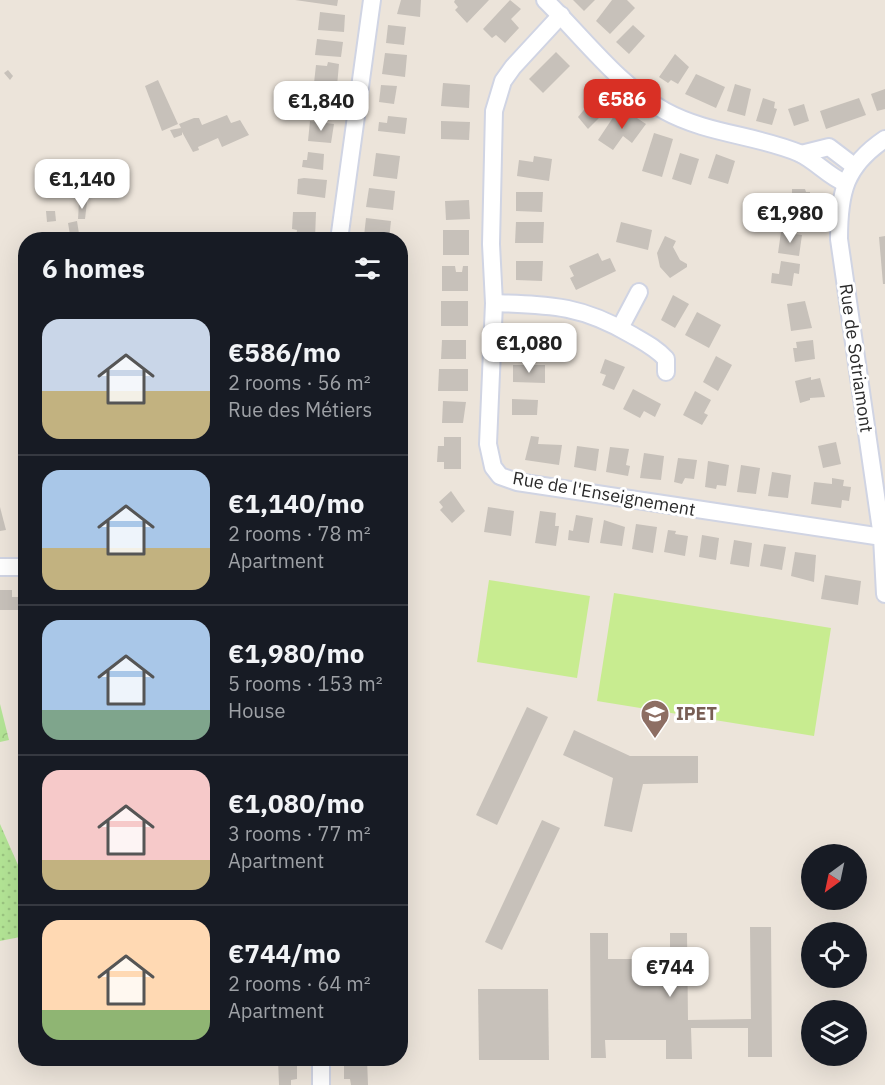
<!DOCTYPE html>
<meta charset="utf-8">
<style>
:root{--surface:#171b24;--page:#20242c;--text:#f1f3f6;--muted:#9ea1a6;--line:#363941;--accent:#d93025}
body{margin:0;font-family:"IBM Plex Sans",sans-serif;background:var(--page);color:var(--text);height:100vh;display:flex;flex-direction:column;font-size:22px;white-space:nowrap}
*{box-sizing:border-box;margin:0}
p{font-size:20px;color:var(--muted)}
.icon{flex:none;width:33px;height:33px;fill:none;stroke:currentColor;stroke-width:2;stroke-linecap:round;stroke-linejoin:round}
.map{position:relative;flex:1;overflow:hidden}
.side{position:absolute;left:18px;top:232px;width:390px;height:834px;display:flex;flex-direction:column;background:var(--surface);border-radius:24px;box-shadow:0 6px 24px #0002}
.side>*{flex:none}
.needle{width:39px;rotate:213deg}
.fabs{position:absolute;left:801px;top:844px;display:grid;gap:12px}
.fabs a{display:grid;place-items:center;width:66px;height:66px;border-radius:50%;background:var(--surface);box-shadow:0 6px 24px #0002;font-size:30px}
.price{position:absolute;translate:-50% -51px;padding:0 14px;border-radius:12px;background:#fff;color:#222;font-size:20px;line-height:39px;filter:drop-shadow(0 2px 3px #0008)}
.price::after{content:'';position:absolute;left:50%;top:36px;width:18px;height:14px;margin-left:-9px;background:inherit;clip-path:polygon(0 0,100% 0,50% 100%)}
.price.active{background:var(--accent);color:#fff}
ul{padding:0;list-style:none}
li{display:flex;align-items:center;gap:18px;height:150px;padding:0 24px}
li+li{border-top:2px solid var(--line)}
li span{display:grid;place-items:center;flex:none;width:168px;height:120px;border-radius:18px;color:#555}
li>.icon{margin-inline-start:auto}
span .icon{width:72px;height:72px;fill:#fffc;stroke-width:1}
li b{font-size:26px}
h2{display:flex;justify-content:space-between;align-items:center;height:72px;padding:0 24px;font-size:26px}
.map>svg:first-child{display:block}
.grass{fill:url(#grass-dots)}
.forest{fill:url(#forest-crowns)}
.pitch{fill:#c8ec90}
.building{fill:#c7c1ba}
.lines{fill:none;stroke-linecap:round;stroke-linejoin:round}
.minor-casing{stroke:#d0d4e3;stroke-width:20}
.minor{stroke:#fff;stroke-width:16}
.labels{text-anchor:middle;stroke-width:6;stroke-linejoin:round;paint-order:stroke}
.street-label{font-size:18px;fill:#292929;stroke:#fff}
.education-label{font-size:18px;font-weight:bold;fill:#785e54;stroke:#fff;text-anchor:start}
</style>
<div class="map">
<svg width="885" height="1085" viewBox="0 0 885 1085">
<defs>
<pattern id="grass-dots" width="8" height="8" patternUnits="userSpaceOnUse" patternTransform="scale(1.5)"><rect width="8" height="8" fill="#b3e495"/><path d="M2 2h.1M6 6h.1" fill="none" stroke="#9ac480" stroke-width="1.8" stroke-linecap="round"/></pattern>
<pattern id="forest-crowns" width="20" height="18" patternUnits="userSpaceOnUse" patternTransform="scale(1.5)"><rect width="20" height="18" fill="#b3e495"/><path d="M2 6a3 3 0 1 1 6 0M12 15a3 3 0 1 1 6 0" fill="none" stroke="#9ac480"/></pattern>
</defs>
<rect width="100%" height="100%" fill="#ece4da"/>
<!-- grass -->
<path class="grass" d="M0 824 25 881V936L0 941Z"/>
<!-- forest -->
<path class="forest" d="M0 704 9 740 0 742Z"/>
<!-- pitch -->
<g class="pitch">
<path d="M489 580 590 596 577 678 477 662Z"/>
<path d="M614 593 831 628 814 736 597 701Z"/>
</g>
<!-- building -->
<g class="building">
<path d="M295 0H338L337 6Z"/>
<path d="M401 0H421L420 17 397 14Z"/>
<path d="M455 0H489L467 23 455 10 458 7 454 2Z"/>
<path d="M510 0 521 9 511 19 519 28 505 43 496 35 492 38 483 29Z"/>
<path d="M573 0H595L584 11Z"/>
<path d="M612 0H627L635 8 610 34 596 21Z"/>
<path d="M320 12 345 15 344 32 318 30Z"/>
<path d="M388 25 406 27 404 45 386 43Z"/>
<path d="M633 25 645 36 629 54 616 42Z"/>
<path d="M317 39 343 42 341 57 315 55Z"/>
<path d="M556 52 570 66 543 93 529 79Z"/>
<path d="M385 53 407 55 405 77 382 74Z"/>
<path d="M675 54 689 67 678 84 671 80 668 83 659 77Z"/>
<path d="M328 62 339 64 337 86 314 83 316 65 327 66Z"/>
<path d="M8 70 13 76 10 80 4 73Z"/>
<path d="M696 74 725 87 716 108 685 94Z"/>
<path d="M158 80 178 124 162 131 145 86Z"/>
<path d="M443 83 470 85 469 108 441 106Z"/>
<path d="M735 84 751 89 745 116 727 111Z"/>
<path d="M381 85 397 86 394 104 379 102Z"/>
<path d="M603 87 618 99 588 129 578 117Z"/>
<path d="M885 89V109L877 111 871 94Z"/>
<path d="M311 93 334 95 332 114 309 112Z"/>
<path d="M763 98 775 102 774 108 777 109 772 125 756 121Z"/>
<path d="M859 98 866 115 826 129 820 111Z"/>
<path d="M804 104 809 121 794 126 788 109Z"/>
<path d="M625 110 646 124 632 143 623 136 613 150 598 140 616 113 621 115Z"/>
<path d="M227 115 231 123 240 120 249 135 222 147 218 138 198 147 199 150 193 152 182 132V135L174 138 170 130 181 128 179 124 194 118H199L202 125Z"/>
<path d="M388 116 407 118 405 134 378 131 379 122 387 123Z"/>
<path d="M310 121 334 124 331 143 308 141Z"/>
<path d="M441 121 470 122 469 140 441 139Z"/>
<path d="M654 133 673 139 662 177 642 171Z"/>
<path d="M308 152 324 154 323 170 302 167 303 160H307Z"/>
<path d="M376 153 400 156 397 179 373 176Z"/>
<path d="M680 153 699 159 691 185 672 179Z"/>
<path d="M716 154 735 161 728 184 708 178Z"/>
<path d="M534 156 552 159 549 181 517 176 519 160 533 162Z"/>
<path d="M304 178 327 180 325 198 297 194 298 179Z"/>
<path d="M369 188 395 191 393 210 366 207Z"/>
<path d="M792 189H805L806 192H810V201H806V221H786V197H792Z"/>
<path d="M516 192H543L542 212 516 211Z"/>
<path d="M469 200 470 219 446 220 445 201Z"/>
<path d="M79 202H87L85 219H78Z"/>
<path d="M46 211H55L56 221 47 222Z"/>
<path d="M293 212H316L315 239 296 237 297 230 292 229Z"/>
<path d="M366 218 391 221 389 239 364 236Z"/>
<path d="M77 221 80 240H64V237L70 235 68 223Z"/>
<path d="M516 222H544L543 243H515Z"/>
<path d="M621 222 652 230 648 250 616 242Z"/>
<rect x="443" y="230" width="26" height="25"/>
<path d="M781 232 802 235 799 256 778 253Z"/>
<path d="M665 236 676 241 673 247 680 260 687 264V267L670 278 660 267 657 253Z"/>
<path d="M885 236V284H883L879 237Z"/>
<path d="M598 253 602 261 610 258 616 271 576 290 570 278 574 276 569 266Z"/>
<path d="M516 261H543L542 281 516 280Z"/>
<path d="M781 261 800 264 799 274 794 273 792 286 771 283 772 273 779 274Z"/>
<path d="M442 266H455L456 272H462L463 266H468V291H442Z"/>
<path d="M673 295 689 304 675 328 661 320Z"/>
<rect x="441" y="301" width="27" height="25"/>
<path d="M805 301 812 328 791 331 787 304Z"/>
<path d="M697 312 721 325 709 348 685 335Z"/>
<path d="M520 329 546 330V352H514V336H520Z"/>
<path d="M442 340H466V359H441Z"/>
<path d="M813 340 815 359 795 362 793 348H797L796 342Z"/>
<path d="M716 356 732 365 718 391 703 382Z"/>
<path d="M605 359 625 367 614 390 602 385 606 375 600 373Z"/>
<path d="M513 365H545V383L513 382Z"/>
<path d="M439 369H468V391H438Z"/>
<path d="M811 377V380L820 378 825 397 810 398V400L800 403 795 381Z"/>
<path d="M633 389 661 404 655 417 644 411 640 418 623 409Z"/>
<path d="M695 391 711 400 704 413 708 415 702 425 683 415Z"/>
<path d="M512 399 538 400 537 415H512Z"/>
<path d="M443 401 466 402 463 423H442Z"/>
<path d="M531 436 539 437 538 444 562 445 559 465 525 460Z"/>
<path d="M444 437H461V469H444V462H437L438 446H444Z"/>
<path d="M836 442 841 464 823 468 818 446Z"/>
<path d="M577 446 599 449 596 471 574 467Z"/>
<path d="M610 447 629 449 626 465 630 466 628 476 606 472Z"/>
<path d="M644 453 664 456 661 480 640 478Z"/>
<path d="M678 458 697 460 694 479 685 478 682 484 674 482Z"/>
<path d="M708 461 729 465 726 486 717 485 716 489 705 487Z"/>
<path d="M741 465 760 468 756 494 737 492Z"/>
<path d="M772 472 791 475 788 498 768 496Z"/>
<path d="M832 478 844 480 843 486 851 487 849 501 842 500 841 508 811 504 814 482 832 484Z"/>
<path d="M451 491 465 511 452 523 440 510 443 507 439 502Z"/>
<path d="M0 507 6 530 0 531Z"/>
<path d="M488 507 514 511 511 536 484 532Z"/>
<path d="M540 511 556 513 555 526H559L556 546 535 543Z"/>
<path d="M576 515 593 518 589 543 568 540 569 530 573 531Z"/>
<path d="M604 520 625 527 622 546 600 543Z"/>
<path d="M636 524 657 527 653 553 632 549Z"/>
<path d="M668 530 676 531 675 534 688 536 685 556 664 552Z"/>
<path d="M702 535 719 538 716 560 699 557Z"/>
<path d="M734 540 752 543 749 567 730 564Z"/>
<path d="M764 544 786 547 782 570 760 566Z"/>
<path d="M795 552 816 555 814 582 791 576Z"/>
<path d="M825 575 861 581 858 605 821 599Z"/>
<path d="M0 590H12V597H20V610H0Z"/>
<path d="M527 707 548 717 497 825 476 815Z"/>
<path d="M574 730 630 756H698V783L643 784 632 832 604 826 613 778 563 755Z"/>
<path d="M542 820 560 828 502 950 485 942Z"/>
<path d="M750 927H771L772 1057H748V1028H691L692 1059H666V1040H605L606 1058H591L590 933H608V959H670V933H687L688 1020 751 1019Z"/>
<path d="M478 989H548L549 1060H479Z"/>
<path d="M278 1059H297V1079L291 1080V1085H279Z"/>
<path d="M344 1059H367L368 1085H351L350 1079H344Z"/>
</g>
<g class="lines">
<!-- minor casing -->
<g class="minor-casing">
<g id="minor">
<path d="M545 0C582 36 620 87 665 111 707 134 756 135 799 153 816 161 828 176 845 183"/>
<path d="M561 15 513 67 503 81 494 111 491 244 494 303 488 444 493 467 500 476 517 482 882 537"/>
<path d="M885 139C845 166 839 192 839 239L882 537 885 594"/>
<path d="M801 154 829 147 854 166"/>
<path d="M339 240 372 0"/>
<path d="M494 303C551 305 581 305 632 335 644 342 656 348 666 359V372"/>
<path d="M620 328 639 292"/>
<path d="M0 567H26"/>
<path d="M321 1059V1085"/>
</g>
</g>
<!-- minor -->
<use href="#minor" class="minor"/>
</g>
<!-- icons -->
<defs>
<g id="school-pin" transform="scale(1.5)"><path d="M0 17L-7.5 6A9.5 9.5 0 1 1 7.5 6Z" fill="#8d6e63" stroke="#fff"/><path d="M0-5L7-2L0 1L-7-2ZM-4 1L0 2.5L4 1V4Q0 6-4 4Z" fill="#fff"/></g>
</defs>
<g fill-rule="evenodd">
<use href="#school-pin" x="655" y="714"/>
</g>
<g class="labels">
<!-- street labels -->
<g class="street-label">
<text transform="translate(856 358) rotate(82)" y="6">Rue de Sotriamont</text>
<text transform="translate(604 494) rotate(10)" y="6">Rue de l'Enseignement</text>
</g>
<!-- education labels -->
<g class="education-label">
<text x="676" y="720">IPET</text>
</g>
</g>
</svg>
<div class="fabs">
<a><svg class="needle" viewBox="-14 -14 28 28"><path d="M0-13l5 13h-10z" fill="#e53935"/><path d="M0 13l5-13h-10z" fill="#9ea1a6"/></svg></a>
<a><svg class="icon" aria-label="locate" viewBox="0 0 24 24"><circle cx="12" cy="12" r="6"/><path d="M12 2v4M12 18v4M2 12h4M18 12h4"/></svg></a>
<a><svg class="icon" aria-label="layers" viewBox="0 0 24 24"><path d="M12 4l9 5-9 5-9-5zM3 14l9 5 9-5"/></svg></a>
</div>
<b class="price active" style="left:622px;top:130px">€586</b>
<b class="price" style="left:321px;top:132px">€1,840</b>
<b class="price" style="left:82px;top:210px">€1,140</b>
<b class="price" style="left:790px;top:244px">€1,980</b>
<b class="price" style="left:529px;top:374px">€1,080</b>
<b class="price" style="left:670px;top:998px">€744</b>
<section class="side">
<h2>6 homes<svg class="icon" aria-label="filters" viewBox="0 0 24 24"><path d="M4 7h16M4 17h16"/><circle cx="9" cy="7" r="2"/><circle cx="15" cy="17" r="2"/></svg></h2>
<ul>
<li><span style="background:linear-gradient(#c9d6e8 60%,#c2b280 0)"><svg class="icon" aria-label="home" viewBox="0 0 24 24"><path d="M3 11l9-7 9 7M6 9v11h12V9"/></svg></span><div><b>€586/mo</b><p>2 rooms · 56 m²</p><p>Rue des Métiers</p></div></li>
<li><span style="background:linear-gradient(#a9c7e8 65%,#c2b280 0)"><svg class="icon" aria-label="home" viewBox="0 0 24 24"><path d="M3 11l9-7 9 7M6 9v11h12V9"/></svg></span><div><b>€1,140/mo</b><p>2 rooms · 78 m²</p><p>Apartment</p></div></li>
<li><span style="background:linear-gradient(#a9c7e8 75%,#7fa58c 0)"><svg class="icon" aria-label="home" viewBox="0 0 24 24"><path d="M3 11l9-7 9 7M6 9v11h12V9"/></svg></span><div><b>€1,980/mo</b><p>5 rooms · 153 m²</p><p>House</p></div></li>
<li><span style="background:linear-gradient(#f6c9c9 75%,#c2b280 0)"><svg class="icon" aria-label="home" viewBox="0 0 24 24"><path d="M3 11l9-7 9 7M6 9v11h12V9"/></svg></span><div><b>€1,080/mo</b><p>3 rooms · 77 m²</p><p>Apartment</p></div></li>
<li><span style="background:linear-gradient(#ffd9b3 75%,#8fb573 0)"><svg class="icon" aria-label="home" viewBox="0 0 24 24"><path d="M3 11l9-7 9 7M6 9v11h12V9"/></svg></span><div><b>€744/mo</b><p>2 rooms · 64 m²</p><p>Apartment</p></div></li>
</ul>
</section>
</div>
